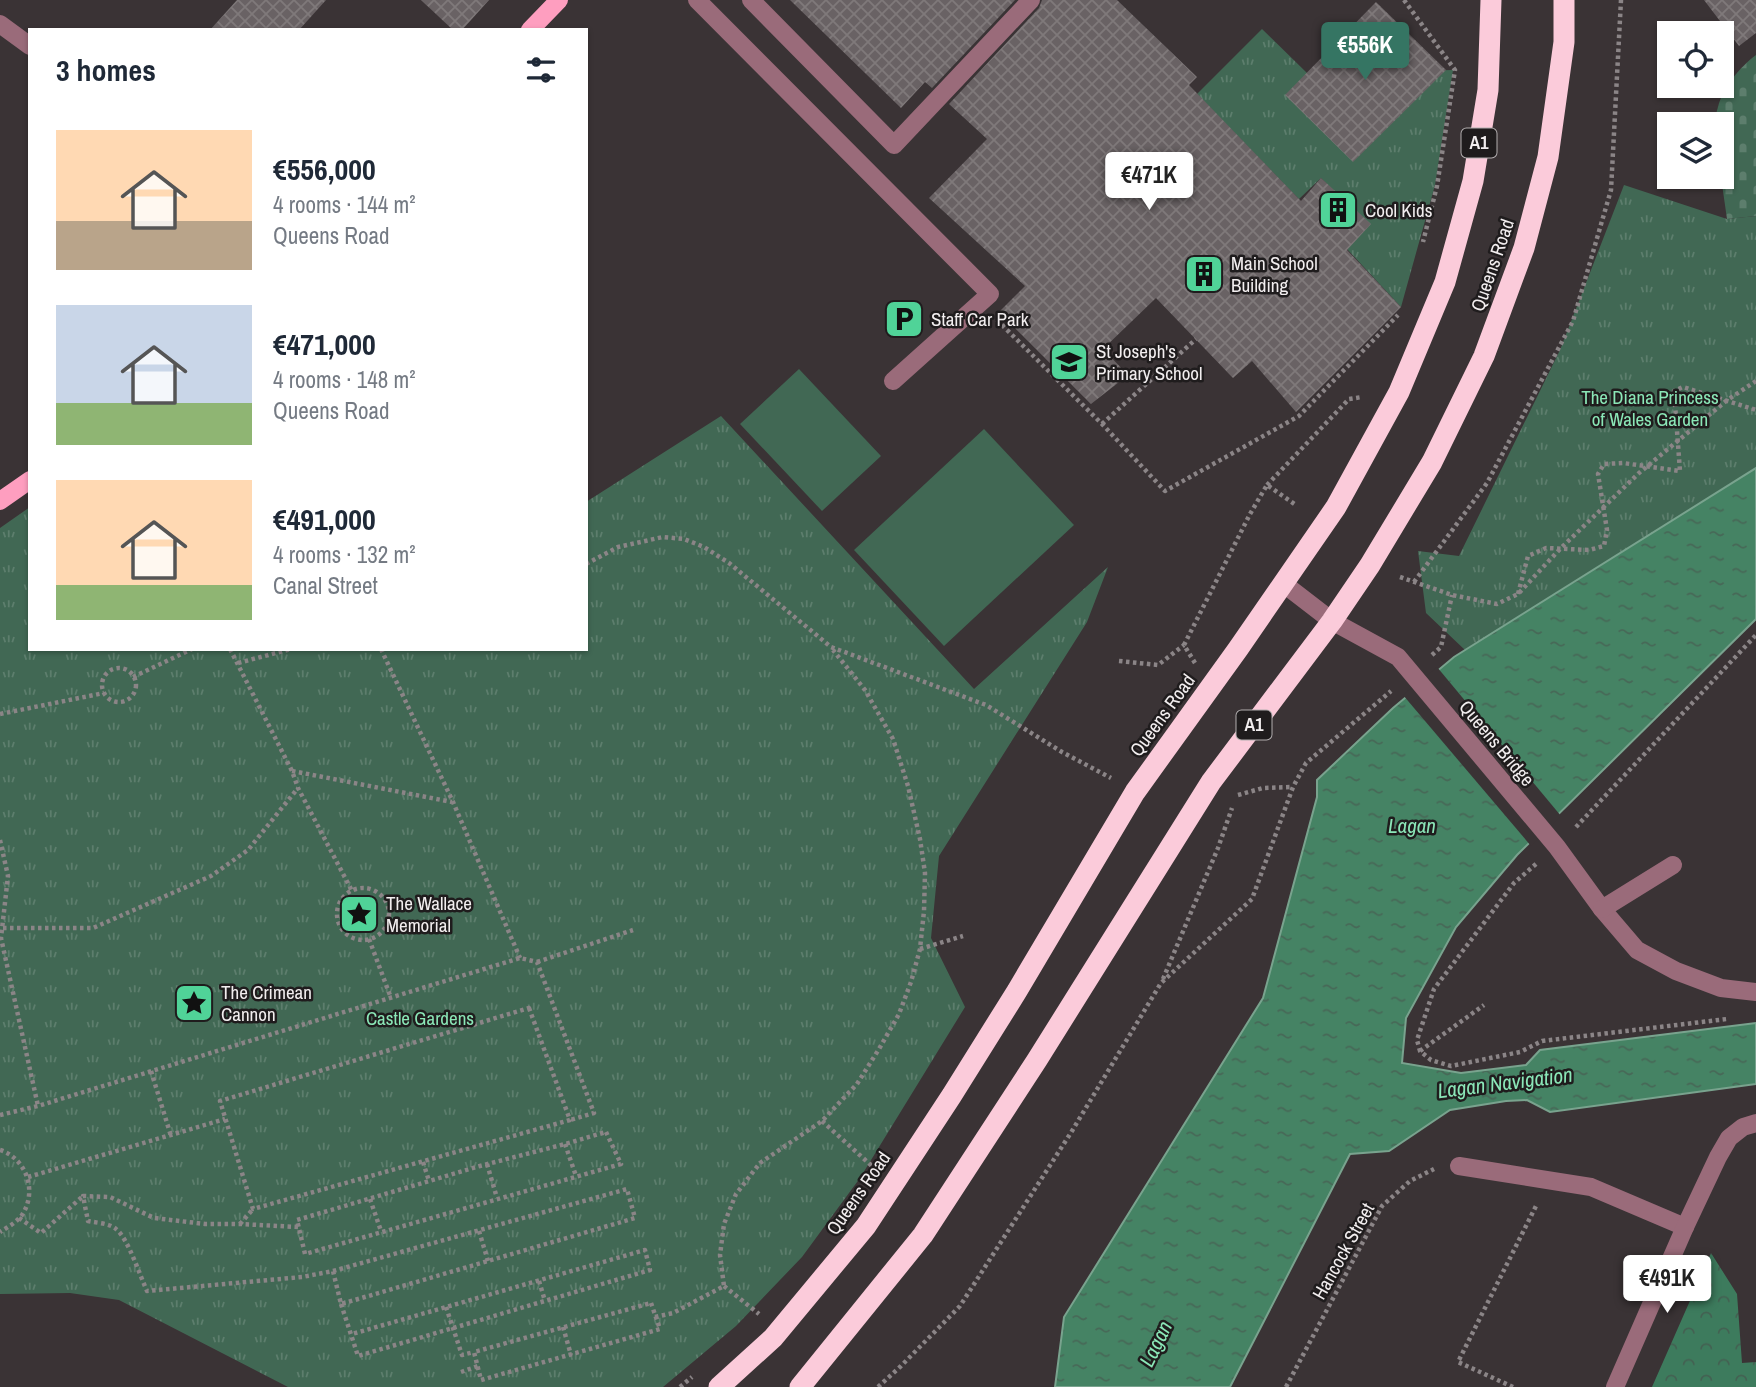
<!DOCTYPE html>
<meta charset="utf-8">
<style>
:root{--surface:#fff;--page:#f2f2f3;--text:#1f2937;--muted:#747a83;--accent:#357563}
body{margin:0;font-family:"Archivo Narrow",sans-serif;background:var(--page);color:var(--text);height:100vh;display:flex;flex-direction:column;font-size:26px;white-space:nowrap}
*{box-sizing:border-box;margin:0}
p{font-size:23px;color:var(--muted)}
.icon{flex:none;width:38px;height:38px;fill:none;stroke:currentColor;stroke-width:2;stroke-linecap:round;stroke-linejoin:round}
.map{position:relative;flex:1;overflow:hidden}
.drawer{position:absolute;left:28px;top:28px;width:560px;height:623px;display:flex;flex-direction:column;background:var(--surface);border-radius:0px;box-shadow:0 2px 5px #0004}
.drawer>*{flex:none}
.fabs{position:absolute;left:1657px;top:21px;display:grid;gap:14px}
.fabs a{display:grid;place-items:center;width:77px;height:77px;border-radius:0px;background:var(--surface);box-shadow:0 2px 5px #0004;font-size:35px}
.price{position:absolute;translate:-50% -60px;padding:0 16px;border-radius:7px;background:#fff;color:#222;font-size:23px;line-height:46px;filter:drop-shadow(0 2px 4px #0008)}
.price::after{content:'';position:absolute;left:50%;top:42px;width:21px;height:16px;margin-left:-10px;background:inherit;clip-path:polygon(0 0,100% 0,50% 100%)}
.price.current{background:var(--accent);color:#fff}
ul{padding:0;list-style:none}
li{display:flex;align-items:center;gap:21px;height:175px;padding:0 28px}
li span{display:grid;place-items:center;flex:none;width:196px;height:140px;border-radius:0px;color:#555}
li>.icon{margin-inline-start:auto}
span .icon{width:84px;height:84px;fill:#fffc;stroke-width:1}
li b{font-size:30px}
h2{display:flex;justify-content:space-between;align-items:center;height:84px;padding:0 28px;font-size:30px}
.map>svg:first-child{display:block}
.grass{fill:#416854}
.forest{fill:url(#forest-crowns)}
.cemetery{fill:url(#cemetery-stones)}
.park{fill:url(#park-tufts)}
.water{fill:url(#water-ripples);stroke:#79a38e;stroke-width:2}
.pier{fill:#3a3335}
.building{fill:url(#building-cross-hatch)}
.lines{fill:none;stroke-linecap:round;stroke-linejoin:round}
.path{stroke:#8b8587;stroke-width:4.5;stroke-dasharray:3.5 3.5;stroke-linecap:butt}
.minor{stroke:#9a6b7a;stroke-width:18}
.major{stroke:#fe9ebf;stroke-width:18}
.highway{stroke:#fbcbda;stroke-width:21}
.labels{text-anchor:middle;stroke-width:5;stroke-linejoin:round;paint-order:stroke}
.shield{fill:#1f1c1d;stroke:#b3afb0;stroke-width:2}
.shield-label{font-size:18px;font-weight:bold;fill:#f2eeef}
.poi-label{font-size:19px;fill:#f2eeef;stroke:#1f1c1d;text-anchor:start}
.street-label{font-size:19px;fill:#f2eeef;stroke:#1f1c1d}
.park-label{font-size:19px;fill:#8be7b7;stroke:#1f1c1d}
.water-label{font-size:21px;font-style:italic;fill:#8be7b8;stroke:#1f1c1d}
</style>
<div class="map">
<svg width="1756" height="1387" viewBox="0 0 1756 1387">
<defs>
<pattern id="forest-crowns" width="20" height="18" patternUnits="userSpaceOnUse" patternTransform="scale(1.75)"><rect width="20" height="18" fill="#3d7b5d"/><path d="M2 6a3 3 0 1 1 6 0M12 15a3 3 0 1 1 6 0" fill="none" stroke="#436152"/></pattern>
<pattern id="cemetery-stones" width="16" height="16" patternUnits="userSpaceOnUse" patternTransform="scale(1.75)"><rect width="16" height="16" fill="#416854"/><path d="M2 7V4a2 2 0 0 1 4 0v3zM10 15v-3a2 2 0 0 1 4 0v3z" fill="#5d7e6d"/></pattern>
<pattern id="park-tufts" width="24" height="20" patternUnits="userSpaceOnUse" patternTransform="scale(1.75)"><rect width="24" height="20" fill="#416854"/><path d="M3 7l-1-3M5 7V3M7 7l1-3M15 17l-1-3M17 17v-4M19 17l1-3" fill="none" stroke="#5d7e6d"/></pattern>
<pattern id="water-ripples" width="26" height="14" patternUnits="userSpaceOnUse" patternTransform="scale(1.75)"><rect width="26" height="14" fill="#458364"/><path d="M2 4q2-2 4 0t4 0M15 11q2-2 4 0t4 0" fill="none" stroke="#476857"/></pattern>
<pattern id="building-cross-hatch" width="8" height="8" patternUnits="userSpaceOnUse" patternTransform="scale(1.75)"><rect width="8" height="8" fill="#696264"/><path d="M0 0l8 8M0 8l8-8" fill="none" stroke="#7f797a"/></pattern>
</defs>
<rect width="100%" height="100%" fill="#3a3335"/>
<!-- grass -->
<g class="grass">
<path d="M799 369 881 456 822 511 740 424Z"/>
<path d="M984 429 1074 525 944 646 854 550Z"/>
</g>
<!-- forest -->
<path class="forest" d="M1711 1253 1737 1294 1742 1363 1756 1362V1387H1652Z"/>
<!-- cemetery -->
<path class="cemetery" d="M1756 55V216L1727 219 1721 177H1722V124H1716C1716 119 1716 112 1718 107 1723 87 1740 67 1756 55Z"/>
<!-- park -->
<g class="park">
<path d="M1262 29 1307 73 1453 70 1435 185 1401 307 1347 249 1369 226 1321 178 1299 199 1197 94Z"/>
<path d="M1624 185 1727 219 1756 216V468L1465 650 1426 613 1418 551 1459 556 1560 350Z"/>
<path d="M721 416 974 689 1108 567 1087 622 939 856 931 938 965 1007 860 1178 802 1257 736 1326 663 1387H288L119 1300 70 1293 0 1294V528L30 507V649H586V502Z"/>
</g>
<!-- water -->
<path class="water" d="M1756 468V619L1517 855 1456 927 1406 1018 1402 1063 1461 1073 1526 1065 1540 1050 1756 1023V1084L1550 1112 1527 1100 1506 1101 1450 1110 1389 1151 1350 1154 1230 1387H1055L1064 1317 1263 998 1317 797V780L1393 708 1454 657Z"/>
<!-- pier -->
<path class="pier" d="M1437 667 1561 816 1531 846 1403 695Z"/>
<!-- building -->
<g class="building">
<path d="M237 0H326L299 30H210Z"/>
<path d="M421 0H489L462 30H453Z"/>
<path d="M790 0H1015L932 88 925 82 901 108Z"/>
<path d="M1042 0H1117L1197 77 1189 85 1301 201 1321 178 1371 224 1347 250 1401 307 1296 412 1252 361 1233 378 1156 298 1103 349 1128 375 1091 404 999 312 1025 286 929 198 987 139 949 104 1039 8Z"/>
<path d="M1704 0H1756V33L1739 46Z"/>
<path d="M1376 2 1446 70 1353 162 1285 95Z"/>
</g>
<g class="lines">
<!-- path -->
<g class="path">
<path d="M1404 0 1455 70 1437 186 1423 242"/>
<path d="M997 320 1102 424 1165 491 1299 416 1398 315"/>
<path d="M1102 424 1196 339"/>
<path d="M1267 485 1349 399 1362 397"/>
<path d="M586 564 618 547 663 537 684 539 704 547 729 563 831 647 986 705 1062 752 1111 778"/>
<path d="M1400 577 1452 595 1497 604 1518 594 1560 549 1639 473 1726 401 1756 381"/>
<path d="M1414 582 1487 483 1573 321 1611 190 1621 0"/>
<path d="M1518 594 1528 556 1546 548 1589 550 1604 546 1607 530 1598 474 1604 464 1623 463 1680 471 1674 391 1683 387 1756 410"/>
<path d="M230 649 292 771 298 788 352 891"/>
<path d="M381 649 453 802 520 958"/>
<path d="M1432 655 1441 647 1452 595"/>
<path d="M1119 661 1158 665 1184 645"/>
<path d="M238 663 291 649"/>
<path d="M1195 663 1184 645 1250 514 1267 485 1296 505"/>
<circle cx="119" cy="685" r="17"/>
<path d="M133 677 192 649"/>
<path d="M0 714 104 693"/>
<path d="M292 771 452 802"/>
<path d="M1238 795 1263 788 1293 787"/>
<path d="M1576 827 1756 635"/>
<path d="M0 840 8 876 1 938 38 1106"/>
<path d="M1536 864 1514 883 1434 989 1417 1040 1420 1051 1431 1060 1451 1066 1520 1052 1542 1041 1727 1019"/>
<circle cx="363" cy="914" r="26"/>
<path d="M3 928H93L211 876 248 850 298 788"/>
<path d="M369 939 391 998"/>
<path d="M920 949 963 936"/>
<path d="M537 962 633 930"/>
<path d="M1163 979 1218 848 1232 808"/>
<path d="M529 1008 570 1120 253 1209 220 1101Z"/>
<path d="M1420 1051 1484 1005"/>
<path d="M151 1071 171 1136"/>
<path d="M0 1115 38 1106 520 958 537 962 594 1113 570 1120"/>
<path d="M822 1121 873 1167"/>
<path d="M606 1132 621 1164 305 1254 297 1220 480 1166 565 1144Z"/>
<path d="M565 1144 576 1176"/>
<path d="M0 1150C26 1158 38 1191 22 1215 17 1222 8 1227 0 1232"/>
<path d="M423 1162 429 1181"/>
<path d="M487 1164 497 1198"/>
<path d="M28 1177 225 1119"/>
<path d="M370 1199 381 1231"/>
<path d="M19 1218 41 1233 82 1197"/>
<path d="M240 1224 253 1209"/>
<path d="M298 1227 240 1224H205L154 1218 110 1197 83 1196 88 1221C97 1223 109 1223 116 1229 128 1238 140 1276 147 1291L302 1277 333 1271 627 1189 635 1218 341 1304 333 1271"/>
<path d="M479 1231 488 1261"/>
<path d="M539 1281 545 1301"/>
<path d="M724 1286 759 1314"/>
<path d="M651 1303 660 1329 481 1380 474 1352Z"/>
<path d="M341 1304 358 1356 650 1270 645 1250 352 1334"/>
<path d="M446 1307 462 1355 474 1352"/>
<path d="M655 1317 673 1313 724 1286 720 1255 724 1224 736 1194 760 1163 822 1121 857 1084 879 1049 899 1014 911 982 920 949 924 911 925 873 920 839 908 786 893 739 865 690 833 650"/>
<path d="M563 1327 571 1355"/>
<path d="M461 1372 478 1366"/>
<path d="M680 1387 692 1377"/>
<path d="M878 1387 901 1366 960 1306 1072 1131 1161 983 1252 899 1293 787 1306 763 1391 691"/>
<path d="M1286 1387 1382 1206 1410 1181 1434 1169"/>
<path d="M1513 1387 1458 1362 1537 1204"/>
</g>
<!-- minor -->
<g class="minor">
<path d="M697 0 990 294 893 381"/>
<path d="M751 0 894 145 1031 0"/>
<path d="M0 24 30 46"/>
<path d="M1284 584 1332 621 1398 657 1557 847 1602 909 1637 950 1676 971 1721 988 1756 992"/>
<path d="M1602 909 1673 865"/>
<path d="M1459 1166 1591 1187 1685 1227"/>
<path d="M1615 1387 1685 1227 1718 1157 1729 1138 1743 1127 1756 1123"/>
</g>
<!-- major -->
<g class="major">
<path d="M530 30 559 0"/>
<path d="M0 501 30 480"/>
</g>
<!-- highway -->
<g class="highway">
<path d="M719 1387 773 1338 866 1226 952 1095 1017 991 1135 792 1238 649 1336 507 1399 392 1445 282 1473 181 1488 90 1491 0"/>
<path d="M800 1387 923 1235 1037 1060 1211 782 1332 621 1370 565 1432 462 1484 356 1524 248 1548 157 1564 42V0"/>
</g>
</g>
<!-- icons -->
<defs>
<g id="building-square" transform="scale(2.0125)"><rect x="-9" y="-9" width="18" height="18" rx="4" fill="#50d398" stroke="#1f1c1d"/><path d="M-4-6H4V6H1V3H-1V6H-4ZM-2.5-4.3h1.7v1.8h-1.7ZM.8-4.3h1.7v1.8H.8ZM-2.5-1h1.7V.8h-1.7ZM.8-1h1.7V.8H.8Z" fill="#111"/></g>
<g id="parking-square" transform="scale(2.0125)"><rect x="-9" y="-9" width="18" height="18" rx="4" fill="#50d398" stroke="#1f1c1d"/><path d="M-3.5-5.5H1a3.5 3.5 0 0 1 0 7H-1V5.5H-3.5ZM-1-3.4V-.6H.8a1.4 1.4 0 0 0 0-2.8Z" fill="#111"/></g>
<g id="school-square" transform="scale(2.0125)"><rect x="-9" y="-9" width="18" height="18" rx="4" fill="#50d398" stroke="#1f1c1d"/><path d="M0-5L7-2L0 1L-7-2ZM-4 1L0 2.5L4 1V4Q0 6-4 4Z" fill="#111"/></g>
<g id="sight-square" transform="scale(2.0125)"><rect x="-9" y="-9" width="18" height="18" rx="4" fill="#50d398" stroke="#1f1c1d"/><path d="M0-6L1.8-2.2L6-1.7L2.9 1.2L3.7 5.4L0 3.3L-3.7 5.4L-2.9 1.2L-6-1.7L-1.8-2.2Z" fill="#111"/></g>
</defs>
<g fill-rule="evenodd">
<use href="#building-square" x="1338" y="210"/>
<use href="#building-square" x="1204" y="274"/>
<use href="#parking-square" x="904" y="319"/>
<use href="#school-square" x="1069" y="362"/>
<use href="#sight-square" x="359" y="914"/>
<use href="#sight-square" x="194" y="1003"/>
</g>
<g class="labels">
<!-- shield labels -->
<g class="shield">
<rect x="1461.5" y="128.5" width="35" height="29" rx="5"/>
<rect x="1236.5" y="710.5" width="35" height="29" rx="5"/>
</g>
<g class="shield-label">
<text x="1479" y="149">A1</text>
<text x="1254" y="731">A1</text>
</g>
<!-- poi labels -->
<g class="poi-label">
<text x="1365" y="217">Cool Kids</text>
<text x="1231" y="270">Main School<tspan x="1231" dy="22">Building</tspan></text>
<text x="931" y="326">Staff Car Park</text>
<text x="1096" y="358">St Joseph's<tspan x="1096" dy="22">Primary School</tspan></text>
<text x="386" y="910">The Wallace<tspan x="386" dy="22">Memorial</tspan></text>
<text x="221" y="999">The Crimean<tspan x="221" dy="22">Cannon</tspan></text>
</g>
<!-- street labels -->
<g class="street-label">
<text transform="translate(1492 265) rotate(-71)" y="7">Queens Road</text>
<text transform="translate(1162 715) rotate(-54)" y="7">Queens Road</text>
<text transform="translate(1497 743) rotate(50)" y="7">Queens Bridge</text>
<text transform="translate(858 1193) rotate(-55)" y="7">Queens Road</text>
<text transform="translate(1343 1251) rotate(-61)" y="7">Hancock Street</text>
</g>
<!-- park labels -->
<g class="park-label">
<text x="1650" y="404">The Diana Princess<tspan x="1650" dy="22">of Wales Garden</tspan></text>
<text x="420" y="1025">Castle Gardens</text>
</g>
<!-- water labels -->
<g class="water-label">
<text x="1412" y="833">Lagan</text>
<text transform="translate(1505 1083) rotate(-7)" y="7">Lagan Navigation</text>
<text transform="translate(1156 1344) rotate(-64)" y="7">Lagan</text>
</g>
</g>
</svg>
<div class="fabs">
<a><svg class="icon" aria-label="locate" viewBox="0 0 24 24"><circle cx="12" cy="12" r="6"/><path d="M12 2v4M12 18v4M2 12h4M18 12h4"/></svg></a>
<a><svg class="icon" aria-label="layers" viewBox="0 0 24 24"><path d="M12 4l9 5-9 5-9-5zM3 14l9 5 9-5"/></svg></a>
</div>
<b class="price current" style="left:1365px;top:82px">€556K</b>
<b class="price" style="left:1149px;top:212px">€471K</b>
<b class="price" style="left:1667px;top:1315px">€491K</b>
<section class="drawer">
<h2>3 homes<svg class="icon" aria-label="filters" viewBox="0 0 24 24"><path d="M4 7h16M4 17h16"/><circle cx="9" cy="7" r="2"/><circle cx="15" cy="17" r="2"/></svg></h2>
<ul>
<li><span style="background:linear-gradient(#ffd9b3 65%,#b9a48a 0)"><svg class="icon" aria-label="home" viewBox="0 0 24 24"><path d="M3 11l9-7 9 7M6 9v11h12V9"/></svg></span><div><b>€556,000</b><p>4 rooms · 144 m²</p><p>Queens Road</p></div></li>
<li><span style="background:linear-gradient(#c9d6e8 70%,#8fb573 0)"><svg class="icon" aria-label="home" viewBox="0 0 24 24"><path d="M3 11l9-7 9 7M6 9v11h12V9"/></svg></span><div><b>€471,000</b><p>4 rooms · 148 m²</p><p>Queens Road</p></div></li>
<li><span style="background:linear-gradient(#ffd9b3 75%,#8fb573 0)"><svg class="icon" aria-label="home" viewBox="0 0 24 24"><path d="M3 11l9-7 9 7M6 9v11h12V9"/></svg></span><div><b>€491,000</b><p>4 rooms · 132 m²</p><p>Canal Street</p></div></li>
</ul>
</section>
</div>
